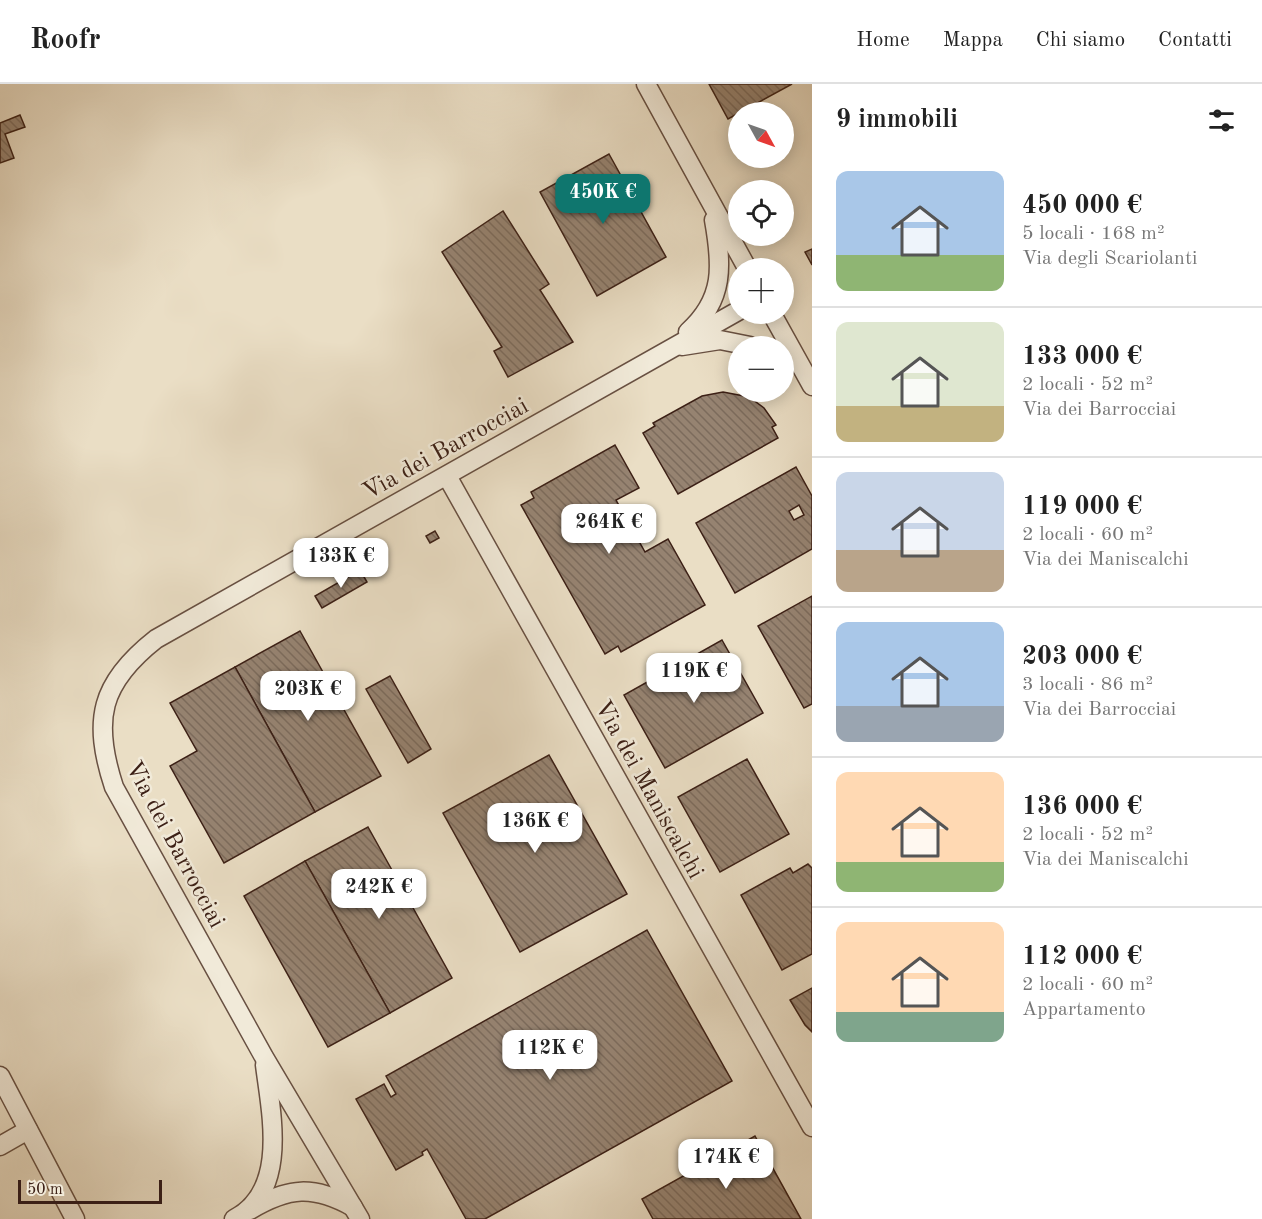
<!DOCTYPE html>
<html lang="it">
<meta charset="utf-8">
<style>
:root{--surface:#fff;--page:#f2f2f2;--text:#222;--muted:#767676;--line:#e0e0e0;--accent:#0f766e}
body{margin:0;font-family:"Old Standard TT",serif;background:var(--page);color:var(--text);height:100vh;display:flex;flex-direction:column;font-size:22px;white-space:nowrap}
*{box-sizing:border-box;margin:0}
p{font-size:20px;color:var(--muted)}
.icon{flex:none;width:33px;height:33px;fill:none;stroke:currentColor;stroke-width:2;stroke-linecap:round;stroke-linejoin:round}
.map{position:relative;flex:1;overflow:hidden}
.details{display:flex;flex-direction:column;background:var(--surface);width:450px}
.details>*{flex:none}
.needle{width:39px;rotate:130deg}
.controls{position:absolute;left:728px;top:18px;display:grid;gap:12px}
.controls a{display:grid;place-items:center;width:66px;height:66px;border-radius:50%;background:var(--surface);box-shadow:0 3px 15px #0003;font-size:30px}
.scale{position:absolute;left:18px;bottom:15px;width:144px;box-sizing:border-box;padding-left:6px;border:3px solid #3c2016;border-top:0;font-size:16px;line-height:21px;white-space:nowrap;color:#3c2016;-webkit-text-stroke:4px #f1ead9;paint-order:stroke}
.price{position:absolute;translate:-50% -51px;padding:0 14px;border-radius:12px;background:#fff;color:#222;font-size:20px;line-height:39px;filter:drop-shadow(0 2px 3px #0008)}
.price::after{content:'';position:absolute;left:50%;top:36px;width:18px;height:14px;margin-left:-9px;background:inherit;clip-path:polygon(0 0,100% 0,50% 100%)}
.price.on{background:var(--accent);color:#fff}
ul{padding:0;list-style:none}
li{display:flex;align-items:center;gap:18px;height:150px;padding:0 24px}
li+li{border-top:2px solid var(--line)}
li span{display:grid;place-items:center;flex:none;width:168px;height:120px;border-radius:12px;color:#555}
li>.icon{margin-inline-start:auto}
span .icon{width:72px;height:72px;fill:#fffc;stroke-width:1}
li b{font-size:26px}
h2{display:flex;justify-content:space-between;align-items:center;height:72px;padding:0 24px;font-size:26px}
header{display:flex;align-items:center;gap:36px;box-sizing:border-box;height:84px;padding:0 30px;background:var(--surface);border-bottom:2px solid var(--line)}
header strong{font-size:28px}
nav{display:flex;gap:33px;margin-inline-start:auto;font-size:21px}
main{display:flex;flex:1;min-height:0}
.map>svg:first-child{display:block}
.building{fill:url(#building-back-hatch);stroke:#3c2016;stroke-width:1.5;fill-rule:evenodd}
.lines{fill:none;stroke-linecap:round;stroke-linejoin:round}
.minor-casing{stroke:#685042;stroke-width:21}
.minor{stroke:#f1ead9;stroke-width:18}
.labels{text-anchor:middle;stroke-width:5;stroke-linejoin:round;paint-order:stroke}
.street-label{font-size:24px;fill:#3c2016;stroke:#f1ead9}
</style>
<header>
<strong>Roofr</strong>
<nav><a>Home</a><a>Mappa</a><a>Chi siamo</a><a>Contatti</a></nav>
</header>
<main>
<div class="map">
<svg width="812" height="1135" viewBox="0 0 812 1135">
<defs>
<pattern id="building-back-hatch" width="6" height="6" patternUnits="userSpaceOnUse" patternTransform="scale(1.5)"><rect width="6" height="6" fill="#968371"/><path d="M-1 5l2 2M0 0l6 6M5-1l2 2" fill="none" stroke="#7c6b5c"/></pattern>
</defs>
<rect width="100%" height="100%" fill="#eadec5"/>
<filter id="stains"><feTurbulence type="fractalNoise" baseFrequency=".00333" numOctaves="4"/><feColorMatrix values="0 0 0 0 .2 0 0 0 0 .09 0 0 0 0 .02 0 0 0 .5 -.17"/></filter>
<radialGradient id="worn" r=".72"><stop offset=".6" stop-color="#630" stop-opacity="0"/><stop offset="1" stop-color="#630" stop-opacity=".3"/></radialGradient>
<!-- building -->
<g class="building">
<path d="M709 0H792L728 35Z"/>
<path d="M20 31 25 43 5 50 14 74 0 79V39Z"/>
<path d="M609 70 666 173 597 212 540 108Z"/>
<path d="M503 127 549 200 540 206 573 258 508 293 494 267 502 263 442 168Z"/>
<path d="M812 165V181L805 168Z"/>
<path d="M723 308 749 313 764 324 776 341 772 343 778 354 678 410 643 349 655 342 653 339 702 312Z"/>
<path d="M615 361 639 404 616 416 645 468 668 455 705 521 621 568 618 562 605 570 521 421 534 414 531 408Z"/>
<path d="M796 383 812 412V465L735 509 696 439ZM799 421 804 431 794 436 789 427Z"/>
<path d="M435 447 439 454 430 459 426 452Z"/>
<path d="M360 486 367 498 322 524 315 512Z"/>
<path d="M812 512V620L804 624 758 542Z"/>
<path d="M300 547 381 692 315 728 235 583Z"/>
<path d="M722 556 763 629 665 684 624 611Z"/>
<path d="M235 583 315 728 224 779 170 682 197 667 170 619Z"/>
<path d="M390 592 431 665 408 679 366 605Z"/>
<path d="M549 671 627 810 520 868 443 729Z"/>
<path d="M747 675 789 750 720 788 678 713Z"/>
<path d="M368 743 452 894 390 929 305 777Z"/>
<path d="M305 777 390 929 328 963 244 812Z"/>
<path d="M808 780 812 784V870L782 886 741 811 790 784 793 789Z"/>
<path d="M647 846 732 997 485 1135H466L427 1065 422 1068 423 1071 396 1086 356 1015 384 1000 391 1013 396 1010 386 992Z"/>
<path d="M812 904V948L805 941 790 916Z"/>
<path d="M755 1052 801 1135H653L642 1115Z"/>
</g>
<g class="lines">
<!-- minor casing -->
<g class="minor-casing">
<g id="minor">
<path d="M646 0 747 184"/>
<path d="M772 230 812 302"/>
<path d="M688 248C725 215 722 181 714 136"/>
<path d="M682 262 720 256 750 262"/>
<path d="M447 392 812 1043"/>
<path d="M0 992 75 1135"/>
<path d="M0 1062 28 1046"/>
<path d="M250 1126C289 1103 313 1101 353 1123"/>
<path d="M234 1135C289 1107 271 1029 265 981"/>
<path d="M360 1135 264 973 114 703C92 636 100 599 156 555L738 227"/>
</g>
</g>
<!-- minor -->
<use href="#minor" class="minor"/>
</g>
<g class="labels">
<!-- street labels -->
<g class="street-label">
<text transform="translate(445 364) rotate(-29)" y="8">Via dei Barrocciai</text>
<text transform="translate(650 705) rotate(61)" y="8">Via dei Maniscalchi</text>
<text transform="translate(176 760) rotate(62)" y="8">Via dei Barrocciai</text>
</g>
</g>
<rect width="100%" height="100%" filter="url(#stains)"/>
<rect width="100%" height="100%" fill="url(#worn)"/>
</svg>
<div class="controls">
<a><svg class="needle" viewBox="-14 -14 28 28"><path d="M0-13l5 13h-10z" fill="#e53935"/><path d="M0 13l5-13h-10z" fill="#767676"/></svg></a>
<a><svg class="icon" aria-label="locate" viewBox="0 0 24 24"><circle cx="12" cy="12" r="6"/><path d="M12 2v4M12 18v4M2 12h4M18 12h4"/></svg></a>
<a>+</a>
<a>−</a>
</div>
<div class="scale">50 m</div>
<b class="price on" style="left:603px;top:141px">450K €</b>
<b class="price" style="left:609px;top:471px">264K €</b>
<b class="price" style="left:341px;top:505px">133K €</b>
<b class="price" style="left:694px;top:620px">119K €</b>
<b class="price" style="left:308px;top:638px">203K €</b>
<b class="price" style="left:535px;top:770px">136K €</b>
<b class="price" style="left:379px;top:836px">242K €</b>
<b class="price" style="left:550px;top:997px">112K €</b>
<b class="price" style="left:726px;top:1106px">174K €</b>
</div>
<section class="details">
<h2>9 immobili<svg class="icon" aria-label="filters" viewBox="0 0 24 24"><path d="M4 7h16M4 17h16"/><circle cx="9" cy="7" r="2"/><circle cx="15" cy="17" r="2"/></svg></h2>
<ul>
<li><span style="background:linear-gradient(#a9c7e8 70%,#8fb573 0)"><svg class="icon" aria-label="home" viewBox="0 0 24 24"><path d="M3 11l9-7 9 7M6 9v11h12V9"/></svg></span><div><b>450 000 €</b><p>5 locali · 168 m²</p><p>Via degli Scariolanti</p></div></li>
<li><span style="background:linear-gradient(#dfe7d0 70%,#c2b280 0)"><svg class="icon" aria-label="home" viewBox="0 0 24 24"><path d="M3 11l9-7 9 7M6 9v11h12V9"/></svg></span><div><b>133 000 €</b><p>2 locali · 52 m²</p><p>Via dei Barrocciai</p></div></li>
<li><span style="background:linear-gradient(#c9d6e8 65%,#b9a48a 0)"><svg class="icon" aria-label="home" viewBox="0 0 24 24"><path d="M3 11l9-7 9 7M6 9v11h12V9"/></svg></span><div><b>119 000 €</b><p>2 locali · 60 m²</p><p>Via dei Maniscalchi</p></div></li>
<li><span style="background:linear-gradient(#a9c7e8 70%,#9aa5b1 0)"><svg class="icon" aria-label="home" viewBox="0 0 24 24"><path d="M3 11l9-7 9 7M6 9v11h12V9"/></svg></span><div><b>203 000 €</b><p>3 locali · 86 m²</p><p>Via dei Barrocciai</p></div></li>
<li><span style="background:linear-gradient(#ffd9b3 75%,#8fb573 0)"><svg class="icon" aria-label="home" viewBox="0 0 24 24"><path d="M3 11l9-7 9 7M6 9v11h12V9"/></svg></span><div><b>136 000 €</b><p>2 locali · 52 m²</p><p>Via dei Maniscalchi</p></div></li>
<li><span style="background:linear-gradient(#ffd9b3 75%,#7fa58c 0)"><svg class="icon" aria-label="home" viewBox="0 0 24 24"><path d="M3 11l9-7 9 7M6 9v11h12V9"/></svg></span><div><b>112 000 €</b><p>2 locali · 60 m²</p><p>Appartamento</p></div></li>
</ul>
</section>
</main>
